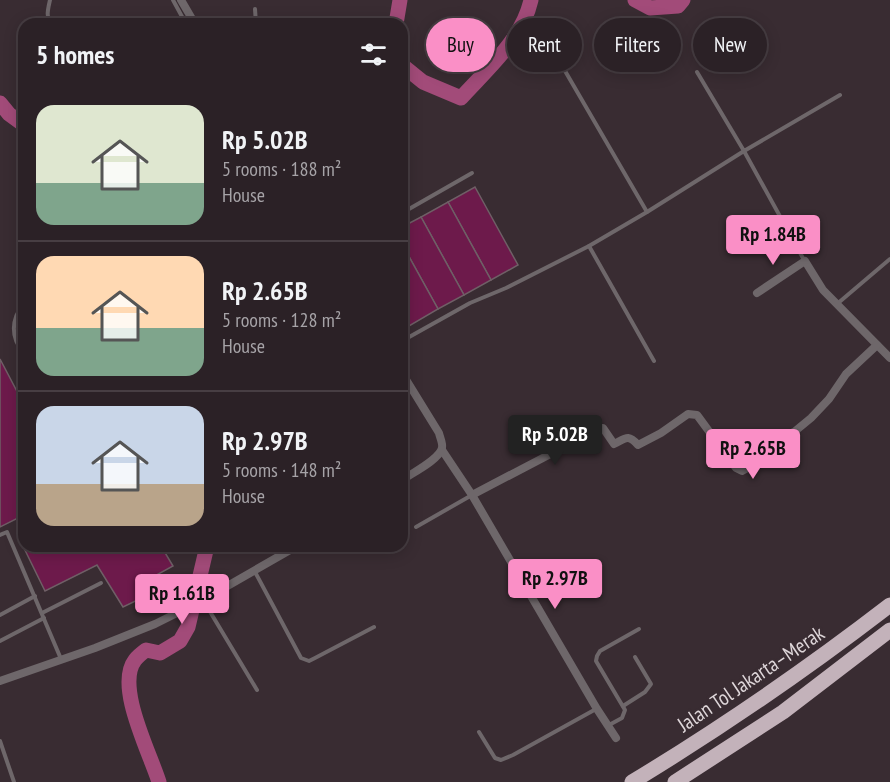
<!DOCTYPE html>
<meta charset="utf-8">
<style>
:root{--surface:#2b2126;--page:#33292e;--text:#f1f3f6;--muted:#a6a3a7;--line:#473e43;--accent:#fa8fc6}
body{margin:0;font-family:"PT Sans Narrow",sans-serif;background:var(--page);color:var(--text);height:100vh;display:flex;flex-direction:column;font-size:22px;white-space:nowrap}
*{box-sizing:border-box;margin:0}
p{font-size:20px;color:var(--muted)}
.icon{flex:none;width:33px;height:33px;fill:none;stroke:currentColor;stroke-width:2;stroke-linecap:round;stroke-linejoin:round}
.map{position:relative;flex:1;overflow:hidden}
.panel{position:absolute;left:18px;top:18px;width:390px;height:534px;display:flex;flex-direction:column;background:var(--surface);border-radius:18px;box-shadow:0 3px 15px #0003,0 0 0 2px var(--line)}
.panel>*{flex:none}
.top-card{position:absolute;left:426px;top:18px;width:374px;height:54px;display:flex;gap:12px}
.price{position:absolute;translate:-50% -51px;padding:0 14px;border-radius:6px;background:var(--accent);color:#111;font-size:20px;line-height:39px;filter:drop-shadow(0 2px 3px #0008)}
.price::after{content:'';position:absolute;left:50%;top:36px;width:18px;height:14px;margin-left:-9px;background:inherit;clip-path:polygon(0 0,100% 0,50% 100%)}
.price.active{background:#222;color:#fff}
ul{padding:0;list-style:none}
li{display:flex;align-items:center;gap:18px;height:150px;padding:0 18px}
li+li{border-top:2px solid var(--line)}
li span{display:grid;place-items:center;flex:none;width:168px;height:120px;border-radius:18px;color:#555}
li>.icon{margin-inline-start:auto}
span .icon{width:72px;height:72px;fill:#fffc;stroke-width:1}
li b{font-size:26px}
h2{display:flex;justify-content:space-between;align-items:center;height:72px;padding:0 18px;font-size:26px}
.tag{padding:0 21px;border-radius:27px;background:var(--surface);box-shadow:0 3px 15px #0003,0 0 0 2px var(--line);font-size:21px;line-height:54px}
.tag.active{background:var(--accent);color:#111}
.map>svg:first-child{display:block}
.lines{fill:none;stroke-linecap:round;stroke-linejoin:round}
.river{stroke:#a24b79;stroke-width:15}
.building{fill:#6d1a4b;stroke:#6f5f66;stroke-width:1.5}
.lane{stroke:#6e676a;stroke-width:4}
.street{stroke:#6e676a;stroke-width:8}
.highway{stroke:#c3b2ba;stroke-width:15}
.labels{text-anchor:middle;stroke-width:5;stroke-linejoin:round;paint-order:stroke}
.street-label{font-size:21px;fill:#ded6d9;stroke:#392c32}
</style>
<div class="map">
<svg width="890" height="782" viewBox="0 0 890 782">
<rect width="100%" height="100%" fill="#392c32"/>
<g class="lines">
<!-- river -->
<g class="river">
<path d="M635 0 650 8 678 6 683 0"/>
<path d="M396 24 400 0"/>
<path d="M402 65 423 82 461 98C487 69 522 40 531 0"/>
<path d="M0 103 9 114 24 125"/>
<path d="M159 782C150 753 115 686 135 660 138 656 142 653 146 650L160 653 180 641 188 627 207 546"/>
</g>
</g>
<!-- building -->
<g class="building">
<path d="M475 187 518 265 491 280 448 202Z"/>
<path d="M448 202 491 280 464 295 421 217Z"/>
<path d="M421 217 464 295 438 309 402 244V227Z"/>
<path d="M402 244 438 309 409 326 402 314Z"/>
<path d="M0 359 20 397 24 394V515L0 527Z"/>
<path d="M24 541V546H174L164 551 173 566 140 584 146 596 123 607 97 565 45 591 21 542Z"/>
</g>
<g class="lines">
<!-- lane -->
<g class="lane">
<path d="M50 0C48 9 46 16 50 24"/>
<path d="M173 0 186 24"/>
<path d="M255 9 256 24"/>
<path d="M543 33 647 212"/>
<path d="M697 72 744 151 840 95"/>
<path d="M402 213 472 173"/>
<path d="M589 246 654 361"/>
<path d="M24 303C11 319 10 338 24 353"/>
<path d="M837 304 890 259"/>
<path d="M402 341 470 303 506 288 589 246 647 212 744 151 804 260"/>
<path d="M416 527 472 495"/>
<path d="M0 535 7 532 61 659"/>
<path d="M255 572 301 658 309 661 315 658 374 627"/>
<path d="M203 600 257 690"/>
<path d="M42 613 101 583"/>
<path d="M0 615 35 596"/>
<path d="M0 641 44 618"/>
<path d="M623 706 645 692 651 684 635 657"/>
<path d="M609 725 622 718 625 710 596 661 597 656 600 651 639 629"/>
<path d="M479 732 495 758 501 760 513 755 596 709"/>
<path d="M0 741 14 782"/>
</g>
<!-- street -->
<g class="street">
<path d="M181 0 195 24"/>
<path d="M757 293 805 261 823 290 890 358"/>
<path d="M402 373 439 433C440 438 443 443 442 448 439 460 412 473 402 480"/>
<path d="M442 450 472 495 597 709 616 738"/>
<path d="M472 495 600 428H603L614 444C626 438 628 434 638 445L661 433 688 414 697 415 700 419 736 468 742 471 753 465 777 439 794 432 811 418 829 399 846 374 877 345"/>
<path d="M0 681 95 648 155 624 203 600 297 546"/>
</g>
<!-- highway -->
<g class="highway">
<path d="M632 782C721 728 807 669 890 605"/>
<path d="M675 782 783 712 890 630"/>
</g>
</g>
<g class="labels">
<!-- street labels -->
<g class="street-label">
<text transform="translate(751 679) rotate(-34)" y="7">Jalan Tol Jakarta–Merak</text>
</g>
</g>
</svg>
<b class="price" style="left:773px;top:266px">Rp 1.84B</b>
<b class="price active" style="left:555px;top:466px">Rp 5.02B</b>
<b class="price" style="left:753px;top:480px">Rp 2.65B</b>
<b class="price" style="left:555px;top:610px">Rp 2.97B</b>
<b class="price" style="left:182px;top:625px">Rp 1.61B</b>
<div class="top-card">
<a class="tag active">Buy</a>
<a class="tag">Rent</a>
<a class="tag">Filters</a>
<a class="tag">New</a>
</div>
<section class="panel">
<h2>5 homes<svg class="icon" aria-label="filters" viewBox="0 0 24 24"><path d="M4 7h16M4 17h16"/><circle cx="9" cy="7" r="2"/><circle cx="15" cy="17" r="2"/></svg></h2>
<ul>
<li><span style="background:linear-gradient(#dfe7d0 65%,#7fa58c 0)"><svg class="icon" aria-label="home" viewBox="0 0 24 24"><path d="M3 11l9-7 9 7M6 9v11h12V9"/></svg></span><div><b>Rp 5.02B</b><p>5 rooms · 188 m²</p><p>House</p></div></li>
<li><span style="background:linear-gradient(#ffd9b3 60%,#7fa58c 0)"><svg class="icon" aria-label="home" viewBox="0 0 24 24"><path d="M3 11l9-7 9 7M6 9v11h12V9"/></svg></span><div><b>Rp 2.65B</b><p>5 rooms · 128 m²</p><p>House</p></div></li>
<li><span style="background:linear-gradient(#c9d6e8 65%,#b9a48a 0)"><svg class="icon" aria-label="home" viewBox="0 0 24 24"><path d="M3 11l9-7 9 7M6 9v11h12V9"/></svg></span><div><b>Rp 2.97B</b><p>5 rooms · 148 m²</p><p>House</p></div></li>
</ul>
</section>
</div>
